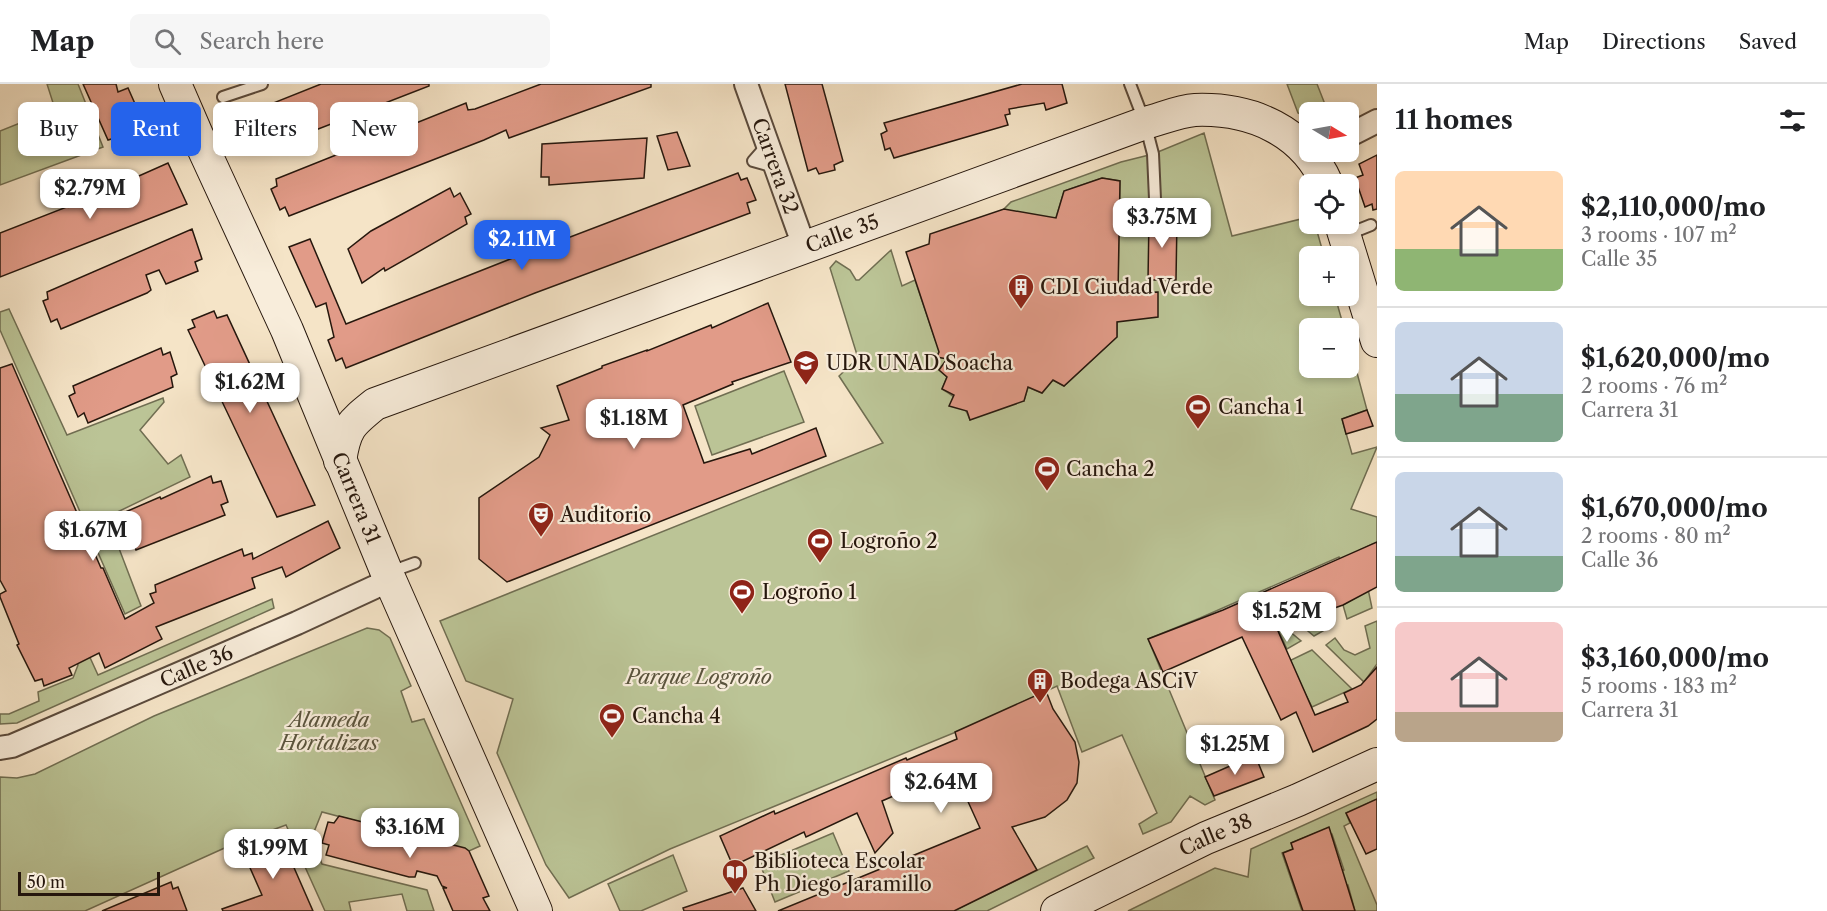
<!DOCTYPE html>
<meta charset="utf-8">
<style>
:root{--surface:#fff;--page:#f6f6f6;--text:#202124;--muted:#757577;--line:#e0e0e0;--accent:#2563eb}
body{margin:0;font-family:"Libre Caslon Text",serif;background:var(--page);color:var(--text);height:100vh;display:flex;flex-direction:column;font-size:22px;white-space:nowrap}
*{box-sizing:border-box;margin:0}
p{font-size:20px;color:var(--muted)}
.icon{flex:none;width:33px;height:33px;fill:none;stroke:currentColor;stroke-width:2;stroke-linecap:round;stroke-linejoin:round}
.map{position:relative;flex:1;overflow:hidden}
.panel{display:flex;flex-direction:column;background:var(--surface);width:450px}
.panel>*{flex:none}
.hud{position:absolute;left:18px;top:18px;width:570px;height:54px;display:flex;gap:12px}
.needle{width:39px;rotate:100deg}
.controls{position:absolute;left:1299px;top:18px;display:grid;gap:12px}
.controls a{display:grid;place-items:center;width:60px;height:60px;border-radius:9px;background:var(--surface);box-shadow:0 3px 9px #0003;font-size:30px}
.scale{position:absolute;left:18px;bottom:15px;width:142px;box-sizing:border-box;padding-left:6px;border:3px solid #26170d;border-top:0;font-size:16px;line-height:21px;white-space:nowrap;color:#26170d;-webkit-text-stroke:4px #f8eddb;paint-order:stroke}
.price{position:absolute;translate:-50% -51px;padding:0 14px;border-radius:12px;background:#fff;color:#222;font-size:20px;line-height:39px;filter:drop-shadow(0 2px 3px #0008)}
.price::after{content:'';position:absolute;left:50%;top:36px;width:18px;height:14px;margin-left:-9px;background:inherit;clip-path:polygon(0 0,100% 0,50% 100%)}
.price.current{background:var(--accent);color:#fff}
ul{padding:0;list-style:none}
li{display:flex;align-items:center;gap:18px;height:150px;padding:0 18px}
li+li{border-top:2px solid var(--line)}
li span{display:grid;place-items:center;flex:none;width:168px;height:120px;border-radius:9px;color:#555}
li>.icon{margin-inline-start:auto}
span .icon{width:72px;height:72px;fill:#fffc;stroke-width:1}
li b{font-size:26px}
h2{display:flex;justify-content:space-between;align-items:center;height:72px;padding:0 18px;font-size:26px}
.tag{padding:0 21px;border-radius:9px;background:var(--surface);box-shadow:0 3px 9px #0003;font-size:21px;line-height:54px}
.tag.current{background:var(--accent);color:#fff}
header{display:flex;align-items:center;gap:36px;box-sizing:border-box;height:84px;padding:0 30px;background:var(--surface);border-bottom:2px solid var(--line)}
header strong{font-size:28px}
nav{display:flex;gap:33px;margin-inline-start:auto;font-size:21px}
.search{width:420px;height:54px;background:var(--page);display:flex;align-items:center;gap:15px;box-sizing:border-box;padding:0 21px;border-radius:9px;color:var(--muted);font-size:22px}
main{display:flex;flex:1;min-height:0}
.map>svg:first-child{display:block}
.green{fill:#bbc496;stroke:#706e52;stroke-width:1.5}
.building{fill:#e19b88;stroke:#26170d;stroke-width:1.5}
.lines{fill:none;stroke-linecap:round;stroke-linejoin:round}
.lane-casing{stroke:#5a4a3c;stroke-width:14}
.street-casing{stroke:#5a4a3c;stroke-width:26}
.secondary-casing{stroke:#26170d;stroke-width:34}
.lane{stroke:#f8eddb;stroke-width:10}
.street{stroke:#f8eddb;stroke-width:22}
.secondary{stroke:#f8eddb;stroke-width:32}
.labels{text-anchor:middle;stroke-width:4.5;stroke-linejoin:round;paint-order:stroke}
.street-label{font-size:20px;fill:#26170d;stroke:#f8eddb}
.poi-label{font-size:20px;fill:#26170d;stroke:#f8eddb;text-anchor:start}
.park-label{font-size:20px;font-style:italic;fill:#5a543d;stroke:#f8eddb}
</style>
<header>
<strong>Map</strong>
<div class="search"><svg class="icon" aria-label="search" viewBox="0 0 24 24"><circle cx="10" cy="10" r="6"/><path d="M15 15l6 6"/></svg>Search here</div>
<nav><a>Map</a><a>Directions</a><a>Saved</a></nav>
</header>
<main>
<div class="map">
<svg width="1377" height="827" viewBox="0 0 1377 827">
<rect width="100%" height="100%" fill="#f5e4c7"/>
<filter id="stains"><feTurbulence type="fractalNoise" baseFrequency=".00333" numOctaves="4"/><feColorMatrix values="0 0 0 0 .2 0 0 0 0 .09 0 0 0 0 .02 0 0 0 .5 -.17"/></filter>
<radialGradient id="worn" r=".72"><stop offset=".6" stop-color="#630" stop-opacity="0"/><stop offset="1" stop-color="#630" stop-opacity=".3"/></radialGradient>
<!-- green -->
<g class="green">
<path d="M47 0H78L103 63 0 101V47L55 25Z"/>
<path d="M1287 0H1317L1328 28H1310L1309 34 1298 29Z"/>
<path d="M1204 49 1232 152 1309 133 1310 140H1315L1324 172H1310V212H1335L1344 244H1310V284H1348L1349 259 1367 326 1342 335 1352 370 1377 363 1351 425 1377 433V458L1360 466 1372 524 1347 535 1343 521 1353 515 1339 473 1200 534 1148 555 1215 716 1205 721 1190 712 1171 738 1143 750 1139 740 1157 729 1122 651 1082 668 1057 602 978 639 670 765 569 814 546 781 497 669 513 615 466 597 440 537 883 359 839 292 858 274 830 184 836 177 850 186 856 196H859L891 166 902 202 915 196 936 258 942 259 937 273 947 275 939 286 947 293 942 305C956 313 965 321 970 336L1013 312 1024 317 1028 303 1042 309 1053 296 1064 302 1117 253 1120 97 1102 94 1064 107 1036 200 1004 125 1011 118 1121 78 1153 70Z"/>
<path d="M9 225 67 351 163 314 164 318 140 346 168 380 181 371 190 393 107 433 141 522 125 530 0 246V228Z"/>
<path d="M784 287 804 338 712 371 695 322Z"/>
<path d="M0 376 98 591 272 515 274 524 17 639 0 640V630H9L39 617 38 608 73 594 78 581 0 403Z"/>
<path d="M1316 529 1323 547 1314 552 1296 537Z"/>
<path d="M1377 537V580L1364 598 1326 561 1335 554 1344 566 1355 571 1370 564 1365 542Z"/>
<path d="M1282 541 1301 557 1287 565 1277 544Z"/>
<path d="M367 544 379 546 390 554 411 602 401 607 412 638 424 635 480 762 469 767 322 728 312 753 322 780 427 806 434 827H407L402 810 349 818 351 827H325L286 741 229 762 85 827H0V693L17 694 35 690 154 632Z"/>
<path d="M1312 566 1352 605 1312 623 1289 577Z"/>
<path d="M1377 708V715L1346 729 1350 739 1344 742 1377 821V827H1355L1348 801 1339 802 1335 789 1344 786 1332 750 1322 752 1321 747 1291 759 1293 765 1282 769 1302 827H1128L1215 784 1248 793 1251 765Z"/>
<path d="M833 749 849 787 775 818 760 780Z"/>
<path d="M1087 762 1094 774 987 827H954Z"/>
<path d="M673 771 687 807 641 827H620L608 800Z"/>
</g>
<!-- building -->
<g class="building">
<path d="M83 0H116L118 8 128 4 144 40 135 44 138 50 117 59 115 54 108 56Z"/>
<path d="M321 0H429V2L259 68 256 58 250 61 241 40 247 37 246 30Z"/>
<path d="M541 0H651V3L509 54 506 46 484 56 289 132 285 123 280 126 271 105 277 102 276 95 466 19 468 26 475 25Z"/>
<path d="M785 0H822L843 77 834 81 835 86 819 90 816 84 808 87Z"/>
<path d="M1022 0H1062L1067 19 1046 26 1044 19 1009 25 1010 30 1005 31 1008 41 894 74 890 64 885 66 881 50 887 47 884 39Z"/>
<path d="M677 48 690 82 668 86 657 52Z"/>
<path d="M647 54 644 94 549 101V93H541L542 60Z"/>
<path d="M1377 71V125L1373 126 1372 120 1365 123 1355 94 1363 91 1359 80Z"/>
<path d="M168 79 187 120 0 193V149L69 122V123Z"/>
<path d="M738 89 741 96 747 94 756 116 747 119 750 129 535 209 346 284 342 274 336 277 328 256 334 253 326 219 316 223 289 163 310 155 346 240 523 170V171Z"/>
<path d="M1102 94 1120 97 1118 209 1158 208V233L1117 238V253L1064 302 1053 296 1042 309 1028 303 1024 317 970 336 967 327 949 322 954 311 942 305 947 293 939 286 947 275 937 273 939 268 906 168 929 160 930 150 1004 125 1056 134 1064 107Z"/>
<path d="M450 104 454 113 460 109 471 130 465 133 467 140 385 187 384 184 362 199 348 165 371 147Z"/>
<path d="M1149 134 1177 135 1176 196H1148Z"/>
<path d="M192 145 202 175 195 178 198 187 166 200 159 186 146 191 151 206 147 209 61 245 57 235 51 238 43 217 48 215 47 208Z"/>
<path d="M768 219 791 278 732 298 733 300 683 321 704 379 750 365 752 370 816 344 826 372 507 498 479 475V414L539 373 550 351 541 344 569 336 557 302 602 284V282L647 266V267L711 241 712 244Z"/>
<path d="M214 227 217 234 227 231 315 421 277 433 188 246 195 243 192 236Z"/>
<path d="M161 264 163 271 170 268 177 290 171 293 173 303 88 339 84 329 78 333 69 312 75 309 73 302Z"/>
<path d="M12 280 101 484H103L125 535 154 519 150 510 156 508 155 501 242 465 244 472 252 469 253 475 328 437 340 464 286 493 282 483 252 494 255 504 156 543 162 555 105 584 99 569 69 584 72 591 44 602 42 595 35 597 17 561 19 560 0 513V510L6 507 0 496V284Z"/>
<path d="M1367 326 1373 342 1346 350 1342 335Z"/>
<path d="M211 392 213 399 221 397 228 418 221 421 225 431 136 466 133 457 127 460 118 438 125 436 123 429 160 413 161 415Z"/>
<path d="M1377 458V503L1343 521 1323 528 1317 519 1274 538 1315 631 1348 618 1344 609 1361 601 1377 583V635L1368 642 1313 668 1296 628 1281 636 1242 553 1163 588 1148 555 1223 526Z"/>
<path d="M1046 607 1053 625 1075 658 1079 678 1077 699 1067 716 1045 733 1012 743 1037 786 954 827H778L980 744 955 689 936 696 935 694 882 717 893 749 875 769 857 729 806 753 804 748 733 782 720 752 774 727 775 730 906 674 907 676 957 655 955 648Z"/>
<path d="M1255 671 1264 693 1214 712 1205 693Z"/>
<path d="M1377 715V765L1366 770 1346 729Z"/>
<path d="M339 732 465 764 469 767 489 812 483 814 490 827H453L443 804H447L442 802 437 792 417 787 415 793H409L326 771 329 761 322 759 328 738 334 739Z"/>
<path d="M1329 743 1355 827H1303L1283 769 1293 765 1291 759Z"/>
<path d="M267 753 271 758 281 754 313 827H223L222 825 262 811 243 768 250 766 247 761Z"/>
<path d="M171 798 173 805 178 803 187 827H102Z"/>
<path d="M743 804 756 827H684L683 824Z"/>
</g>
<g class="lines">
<!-- lane casing -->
<g class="lane-casing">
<g id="lane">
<path d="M1130 0 1145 39 1153 70 1155 115"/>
<path d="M223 13 262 0"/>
<path d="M767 61 753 77 775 83"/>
<path d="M1346 151 1371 141"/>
<path d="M390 488 415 479"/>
</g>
</g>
<!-- street casing -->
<g class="street-casing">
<g id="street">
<path id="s1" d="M746 0 805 165"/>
<path d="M1348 52 1377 37"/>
<path id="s2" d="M0 664 12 662 297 539 390 496"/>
</g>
</g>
<!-- secondary casing -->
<g class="secondary-casing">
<g id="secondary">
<path id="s3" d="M175 0 198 53 287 246 387 489 536 827"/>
<path d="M1341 140 1377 257"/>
<path id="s4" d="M340 377C345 344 350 340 375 320L1145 39C1161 35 1179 27 1195 26 1252 24 1304 47 1327 100"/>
<path id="s5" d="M1057 827 1206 754 1298 716 1377 680"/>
</g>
</g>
<!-- lane -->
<use href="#lane" class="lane"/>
<!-- street -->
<use href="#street" class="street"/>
<!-- secondary -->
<use href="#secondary" class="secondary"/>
</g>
<!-- icons -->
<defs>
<g id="building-pin" transform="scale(1.35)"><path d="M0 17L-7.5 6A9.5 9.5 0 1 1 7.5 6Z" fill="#8f2418" stroke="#f8eddb"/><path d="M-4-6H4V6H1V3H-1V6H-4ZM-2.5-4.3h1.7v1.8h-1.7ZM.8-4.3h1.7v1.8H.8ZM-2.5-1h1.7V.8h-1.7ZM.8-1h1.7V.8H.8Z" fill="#fff"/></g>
<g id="university-pin" transform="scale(1.35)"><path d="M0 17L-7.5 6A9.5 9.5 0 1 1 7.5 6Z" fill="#8f2418" stroke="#f8eddb"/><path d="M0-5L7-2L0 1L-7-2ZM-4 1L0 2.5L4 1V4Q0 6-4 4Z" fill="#fff"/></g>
<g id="stadium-pin" transform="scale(1.35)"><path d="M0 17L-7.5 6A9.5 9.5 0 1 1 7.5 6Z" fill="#8f2418" stroke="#f8eddb"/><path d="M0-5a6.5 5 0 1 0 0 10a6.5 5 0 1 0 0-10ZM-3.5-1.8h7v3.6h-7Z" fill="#fff"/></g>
<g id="theatre-pin" transform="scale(1.35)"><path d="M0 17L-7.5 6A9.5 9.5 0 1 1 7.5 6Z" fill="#8f2418" stroke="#f8eddb"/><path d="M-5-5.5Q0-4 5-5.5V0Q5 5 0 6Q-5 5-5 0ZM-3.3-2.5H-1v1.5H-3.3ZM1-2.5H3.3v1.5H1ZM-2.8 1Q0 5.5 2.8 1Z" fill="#fff"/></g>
<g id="library-pin" transform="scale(1.35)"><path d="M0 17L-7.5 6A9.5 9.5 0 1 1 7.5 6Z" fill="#8f2418" stroke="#f8eddb"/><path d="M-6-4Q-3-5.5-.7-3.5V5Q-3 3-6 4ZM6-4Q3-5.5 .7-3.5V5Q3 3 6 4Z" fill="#fff"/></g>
</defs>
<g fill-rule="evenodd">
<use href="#building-pin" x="1021" y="203"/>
<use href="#university-pin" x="806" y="279"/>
<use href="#stadium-pin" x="1198" y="323"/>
<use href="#stadium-pin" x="1047" y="385"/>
<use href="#theatre-pin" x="541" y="431"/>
<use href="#stadium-pin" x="820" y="457"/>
<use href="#stadium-pin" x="742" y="508"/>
<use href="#building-pin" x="1040" y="597"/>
<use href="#stadium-pin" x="612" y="632"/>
<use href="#library-pin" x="735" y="788"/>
</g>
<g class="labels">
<!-- street labels -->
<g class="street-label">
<text dy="7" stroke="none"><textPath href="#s1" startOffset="87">Carrera 32</textPath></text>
<text dy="7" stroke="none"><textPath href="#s4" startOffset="567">Calle 35</textPath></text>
<text dy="7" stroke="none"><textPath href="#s3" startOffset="452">Carrera 31</textPath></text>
<text dy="7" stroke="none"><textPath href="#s2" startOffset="213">Calle 36</textPath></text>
<text dy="7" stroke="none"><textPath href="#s5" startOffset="176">Calle 38</textPath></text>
</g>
<!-- poi labels -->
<g class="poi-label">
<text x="1040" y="210">CDI Ciudad Verde</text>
<text x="826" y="286">UDR UNAD Soacha</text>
<text x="1218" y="330">Cancha 1</text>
<text x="1066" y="392">Cancha 2</text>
<text x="560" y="438">Auditorio</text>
<text x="840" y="464">Logroño 2</text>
<text x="762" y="515">Logroño 1</text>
<text x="1060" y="604">Bodega ASCiV</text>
<text x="632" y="639">Cancha 4</text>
<text x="754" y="784">Biblioteca Escolar<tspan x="754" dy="23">Ph Diego Jaramillo</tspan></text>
</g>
<!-- park labels -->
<g class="park-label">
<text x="699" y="600">Parque Logroño</text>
<text x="329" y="643">Alameda<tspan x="329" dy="23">Hortalizas</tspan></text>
</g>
</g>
<rect width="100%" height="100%" filter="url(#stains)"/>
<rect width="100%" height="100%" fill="url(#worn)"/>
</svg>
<div class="controls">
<a><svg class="needle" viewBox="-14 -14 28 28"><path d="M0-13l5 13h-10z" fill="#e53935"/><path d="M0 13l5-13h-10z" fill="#757577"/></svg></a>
<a><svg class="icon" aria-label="locate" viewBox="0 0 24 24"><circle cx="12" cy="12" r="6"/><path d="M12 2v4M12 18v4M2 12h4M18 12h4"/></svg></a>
<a>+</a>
<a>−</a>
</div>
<div class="scale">50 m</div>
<b class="price" style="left:90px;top:136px">$2.79M</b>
<b class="price" style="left:1162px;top:165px">$3.75M</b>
<b class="price current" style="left:522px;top:187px">$2.11M</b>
<b class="price" style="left:250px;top:330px">$1.62M</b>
<b class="price" style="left:634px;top:366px">$1.18M</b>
<b class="price" style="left:93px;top:478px">$1.67M</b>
<b class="price" style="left:1287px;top:559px">$1.52M</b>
<b class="price" style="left:1235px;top:692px">$1.25M</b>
<b class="price" style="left:941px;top:730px">$2.64M</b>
<b class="price" style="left:410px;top:775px">$3.16M</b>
<b class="price" style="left:273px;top:796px">$1.99M</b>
<div class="hud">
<a class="tag">Buy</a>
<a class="tag current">Rent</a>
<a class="tag">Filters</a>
<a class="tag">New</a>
</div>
</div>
<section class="panel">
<h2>11 homes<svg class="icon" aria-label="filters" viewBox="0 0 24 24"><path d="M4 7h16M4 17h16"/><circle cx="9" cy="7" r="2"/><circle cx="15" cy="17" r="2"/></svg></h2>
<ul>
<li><span style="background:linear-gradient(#ffd9b3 65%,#8fb573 0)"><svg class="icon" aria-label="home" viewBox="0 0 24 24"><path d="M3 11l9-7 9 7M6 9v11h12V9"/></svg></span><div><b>$2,110,000/mo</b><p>3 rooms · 107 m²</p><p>Calle 35</p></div></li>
<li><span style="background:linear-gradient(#c9d6e8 60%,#7fa58c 0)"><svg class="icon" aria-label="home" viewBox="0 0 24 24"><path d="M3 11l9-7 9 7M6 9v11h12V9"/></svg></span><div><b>$1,620,000/mo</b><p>2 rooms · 76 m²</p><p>Carrera 31</p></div></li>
<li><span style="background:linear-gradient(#c9d6e8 70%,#7fa58c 0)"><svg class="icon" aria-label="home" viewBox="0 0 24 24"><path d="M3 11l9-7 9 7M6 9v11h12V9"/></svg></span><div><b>$1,670,000/mo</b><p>2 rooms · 80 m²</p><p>Calle 36</p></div></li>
<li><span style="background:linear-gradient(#f6c9c9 75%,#b9a48a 0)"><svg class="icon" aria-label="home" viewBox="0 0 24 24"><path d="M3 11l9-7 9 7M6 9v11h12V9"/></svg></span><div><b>$3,160,000/mo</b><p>5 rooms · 183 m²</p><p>Carrera 31</p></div></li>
</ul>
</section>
</main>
